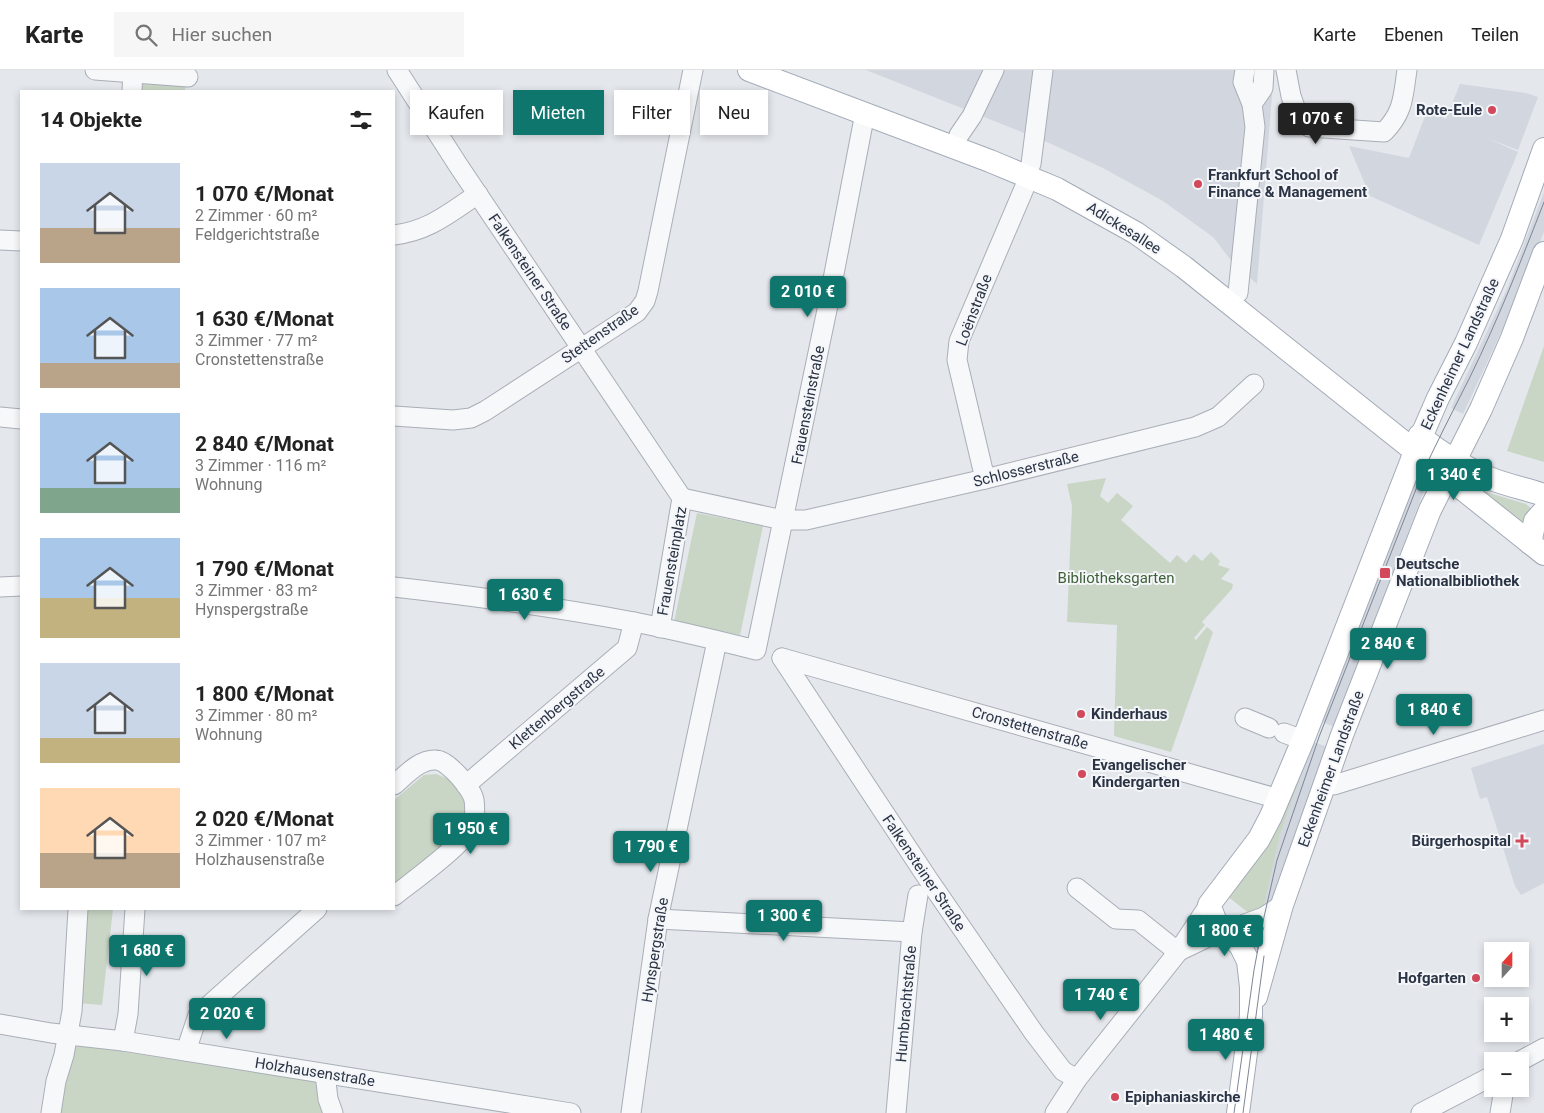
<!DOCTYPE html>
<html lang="de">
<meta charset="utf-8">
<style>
:root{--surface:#fff;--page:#f6f6f6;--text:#222;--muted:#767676;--line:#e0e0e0;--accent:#0f766e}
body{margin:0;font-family:Roboto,sans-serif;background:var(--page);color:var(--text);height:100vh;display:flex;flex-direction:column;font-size:19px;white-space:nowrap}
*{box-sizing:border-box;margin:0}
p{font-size:16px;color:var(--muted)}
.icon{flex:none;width:28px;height:28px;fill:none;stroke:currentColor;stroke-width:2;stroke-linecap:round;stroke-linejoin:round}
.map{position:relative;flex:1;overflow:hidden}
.sheet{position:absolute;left:20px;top:20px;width:375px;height:820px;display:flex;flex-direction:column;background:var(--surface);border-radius:0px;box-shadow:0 2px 8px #0003}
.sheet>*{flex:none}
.hud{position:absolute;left:410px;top:20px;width:475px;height:45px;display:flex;gap:10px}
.needle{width:32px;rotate:21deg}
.tools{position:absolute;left:1484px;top:872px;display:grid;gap:10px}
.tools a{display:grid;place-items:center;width:45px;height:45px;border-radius:0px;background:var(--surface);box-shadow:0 2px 8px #0003;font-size:25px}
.price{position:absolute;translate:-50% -42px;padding:0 11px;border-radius:5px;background:var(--accent);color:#fff;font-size:16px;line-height:32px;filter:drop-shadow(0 1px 2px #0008)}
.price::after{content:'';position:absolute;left:50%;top:30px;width:15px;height:11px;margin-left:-8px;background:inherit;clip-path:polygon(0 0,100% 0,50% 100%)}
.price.on{background:#222;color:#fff}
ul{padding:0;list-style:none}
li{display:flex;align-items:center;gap:15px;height:125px;padding:0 20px}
li span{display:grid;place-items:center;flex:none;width:140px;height:100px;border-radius:0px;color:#555}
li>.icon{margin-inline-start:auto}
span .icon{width:60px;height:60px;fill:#fffc;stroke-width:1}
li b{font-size:21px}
h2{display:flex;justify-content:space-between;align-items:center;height:60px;padding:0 20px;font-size:21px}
.chip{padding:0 18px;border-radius:0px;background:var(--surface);box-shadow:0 2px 8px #0003;font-size:18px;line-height:45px}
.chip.on{background:var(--accent);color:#fff}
header{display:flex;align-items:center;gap:30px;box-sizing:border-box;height:70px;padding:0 25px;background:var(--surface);border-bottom:1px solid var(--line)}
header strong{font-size:24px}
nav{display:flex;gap:28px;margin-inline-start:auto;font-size:18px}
.search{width:350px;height:45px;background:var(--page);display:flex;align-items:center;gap:12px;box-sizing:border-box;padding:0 18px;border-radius:0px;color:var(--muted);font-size:19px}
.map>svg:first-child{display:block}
.built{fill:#d2d6de}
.green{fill:#c9d6c5}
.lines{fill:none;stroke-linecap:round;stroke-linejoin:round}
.minor-casing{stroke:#a9aeb7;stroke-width:21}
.major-casing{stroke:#a3abb8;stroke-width:24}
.minor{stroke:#f7f8fa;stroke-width:19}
.major{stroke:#fff;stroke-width:22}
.tram{stroke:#7d8696;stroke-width:1}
.poi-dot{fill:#d1495b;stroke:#f4f6f9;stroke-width:2}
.labels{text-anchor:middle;stroke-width:4;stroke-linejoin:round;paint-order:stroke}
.poi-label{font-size:15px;font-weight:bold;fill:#2b3445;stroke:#f4f6f9;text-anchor:start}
.street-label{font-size:15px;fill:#2b3445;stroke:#f4f6f9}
.park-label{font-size:15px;fill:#3f6138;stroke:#f4f6f9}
</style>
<header>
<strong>Karte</strong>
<div class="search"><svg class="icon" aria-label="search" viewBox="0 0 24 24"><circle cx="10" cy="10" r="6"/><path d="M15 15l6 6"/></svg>Hier suchen</div>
<nav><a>Karte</a><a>Ebenen</a><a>Teilen</a></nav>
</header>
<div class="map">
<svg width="1544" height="1043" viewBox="0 0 1544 1043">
<rect width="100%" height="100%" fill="#e4e7ec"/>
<!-- built -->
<g class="built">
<path d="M866 0H1274L1257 214 1233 193 1213 167 1163 131 1101 97 1047 72Z"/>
<path d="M1460 14 1526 23 1538 27 1518 80 1487 68 1518 82 1479 175 1370 126 1349 76 1409 88 1427 41 1446 49Z"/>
<path d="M1544 122V162L1505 254 1463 344 1451 338 1507 219Z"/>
<path d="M1414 411 1424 421 1334 657 1321 651 1347 587Z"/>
<path d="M1313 672 1331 678 1276 827 1263 841 1280 765Z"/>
<path d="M1544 674V813L1521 825 1515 816 1487 727 1480 729 1471 698Z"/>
</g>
<!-- green -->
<g class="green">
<path d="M142 0H186L185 21H140Z"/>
<path d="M1544 276V392L1507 381Z"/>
<path d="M1106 408 1100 426 1108 433 1117 423 1133 436 1121 450 1170 493 1177 485 1186 493 1194 484 1202 491 1211 482 1220 491 1218 495 1230 499 1221 509 1233 514 1232 519 1202 552 1205 555 1194 568 1196 570 1207 557 1213 562 1171 682 1114 666 1117 555 1067 552 1072 436 1067 414Z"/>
<path d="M1486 422 1526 434 1533 440 1525 455 1484 426Z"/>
<path d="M697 443 763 456 740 565 674 552Z"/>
<path d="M1302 691 1306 692 1280 765 1263 841 1254 847 1227 826 1277 760 1289 730Z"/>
<path d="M436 704 449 709 466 729V749L458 764 394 820V730L424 705Z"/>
<path d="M71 839H113L102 935 65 932Z"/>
<path d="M66 967 319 1011 324 1043H57Z"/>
</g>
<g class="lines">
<!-- minor casing -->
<g class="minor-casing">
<g id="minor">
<path d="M95 0 188 7"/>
<path d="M397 0 458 95 682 428"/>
<path d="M1286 0 1291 26 1299 48 1309 57 1384 62C1404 42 1403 26 1407 0"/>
<path d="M132 21 133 0"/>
<path d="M1252 34 1263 18 1264 0"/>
<path d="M865 43 828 235 783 450H806L985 409 1195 357 1218 347 1254 314"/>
<path d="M959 65 972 46 994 0"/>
<path d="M1031 94 1043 0"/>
<path d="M394 165C429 161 449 143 478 124"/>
<path d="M0 170 21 171"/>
<path d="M1238 223 1255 57 1252 34 1243 12 1245 0"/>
<path d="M394 346 453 350 471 348 485 341 637 242 645 231 648 221 693 0"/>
<path d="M0 347 21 349"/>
<path d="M985 409 957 290 959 271 1029 107"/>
<path d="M0 517 21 516"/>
<path d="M394 517C474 526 554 537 634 552 675 560 716 570 756 580L783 450 682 428"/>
<path d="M660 558 682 428"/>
<path d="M782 588 1279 729"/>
<path d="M782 588 928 809 1034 963 1063 1001 1077 1009"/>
<path d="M1245 648 1269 658"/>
<path d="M1284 663 1303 670"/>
<path d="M1325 712 1334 715 1544 650"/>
<path d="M394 715C405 706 419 689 436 690 448 690 472 719 474 730 475 736 475 748 473 754 469 771 410 813 394 826"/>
<path d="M466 715 627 578 634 552"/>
<path d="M1077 818 1116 849 1138 850 1178 882"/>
<path d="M658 849 912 862"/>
<path d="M1179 881 1206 868 1264 847 1282 835"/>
<path d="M0 954 51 963 123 971 571 1043"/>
<path d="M123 971 128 944 135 839"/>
<path d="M186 981 198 945 317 839"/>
<path d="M1520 991 1544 978"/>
<path d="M325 1004 328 1029 333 1043"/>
<path d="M51 1043 56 1011 64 985 72 941 78 839"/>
<path d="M631 1043 658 849 717 571"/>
<path d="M896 1043 912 862 918 825"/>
<path d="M1055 1043 1077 1009 1178 882 1209 835"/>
<path d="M1421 1043 1492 1006"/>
<path d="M1500 1043 1504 1019"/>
</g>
</g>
<!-- major casing -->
<g class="major-casing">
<g id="major">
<path d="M749 0 990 91 1057 119 1136 163 1184 197 1544 484"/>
<path d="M1419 366C1441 383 1463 397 1489 408 1506 415 1526 419 1544 425"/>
<path d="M1530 473 1535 451 1544 441"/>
<path d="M1256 927 1282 835 1342 665 1430 440 1481 339 1512 268 1544 183"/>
<path d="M1238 1043 1251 945V917L1248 891 1241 877 1234 868 1216 852 1209 835 1259 769 1271 746 1303 670 1418 374 1438 328 1466 273 1512 169 1544 79"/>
</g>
</g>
<!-- minor -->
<use href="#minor" class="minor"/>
<!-- major -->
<use href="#major" class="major"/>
<!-- tram -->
<g class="tram">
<path d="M1234 1043 1254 900 1264 847 1277 790 1319 667 1420 409C1435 375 1453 341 1470 307 1498 250 1521 191 1544 132"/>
<path d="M1243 1043 1264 886"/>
</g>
</g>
<!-- markers -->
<g class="poi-dot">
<circle cx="1492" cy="40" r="5"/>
<circle cx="1198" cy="114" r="5"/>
<rect x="1379" y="497" width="12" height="12" rx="2.5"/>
<circle cx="1081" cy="644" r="5"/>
<circle cx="1082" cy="704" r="5"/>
<path d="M1519.5 763.5h5v5h5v5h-5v5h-5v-5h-5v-5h5z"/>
<circle cx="1476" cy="908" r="5"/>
<circle cx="1115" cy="1027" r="5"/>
</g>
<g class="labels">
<!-- poi labels -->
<g class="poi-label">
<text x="1482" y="45" text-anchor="end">Rote-Eule</text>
<text x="1208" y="110">Frankfurt School of<tspan x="1208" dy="17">Finance &amp; Management</tspan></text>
<text x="1396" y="499">Deutsche<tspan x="1396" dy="17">Nationalbibliothek</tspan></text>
<text x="1091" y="649">Kinderhaus</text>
<text x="1092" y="700">Evangelischer<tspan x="1092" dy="17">Kindergarten</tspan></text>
<text x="1511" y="776" text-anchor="end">Bürgerhospital</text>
<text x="1466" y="913" text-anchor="end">Hofgarten</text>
<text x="1125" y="1032">Epiphaniaskirche</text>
</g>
<!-- street labels -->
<g class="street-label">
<text transform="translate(1124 158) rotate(32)" y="5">Adickesallee</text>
<text transform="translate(530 202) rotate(56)" y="5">Falkensteiner Straße</text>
<text transform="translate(974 240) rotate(-69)" y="5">Loënstraße</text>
<text transform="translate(600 264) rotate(-35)" y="5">Stettenstraße</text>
<text transform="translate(1460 284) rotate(-65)" y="5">Eckenheimer Landstraße</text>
<text transform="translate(808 335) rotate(-79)" y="5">Frauensteinstraße</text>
<text transform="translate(1026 399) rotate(-14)" y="5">Schlosserstraße</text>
<text transform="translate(672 491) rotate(-80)" y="5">Frauensteinplatz</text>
<text transform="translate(557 638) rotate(-40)" y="5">Klettenbergstraße</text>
<text transform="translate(1030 658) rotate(16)" y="5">Cronstettenstraße</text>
<text transform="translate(1331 699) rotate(-70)" y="5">Eckenheimer Landstraße</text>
<text transform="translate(924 803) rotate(56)" y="5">Falkensteiner Straße</text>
<text transform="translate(655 880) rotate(-81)" y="5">Hynspergstraße</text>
<text transform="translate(906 934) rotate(-85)" y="5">Humbrachtstraße</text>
<text transform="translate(315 1002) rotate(9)" y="5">Holzhausenstraße</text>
</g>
<!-- park labels -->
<g class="park-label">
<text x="1116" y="513">Bibliotheksgarten</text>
</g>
</g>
</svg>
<div class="tools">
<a><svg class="needle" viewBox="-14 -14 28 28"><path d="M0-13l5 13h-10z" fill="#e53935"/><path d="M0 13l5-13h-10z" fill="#767676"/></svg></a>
<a>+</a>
<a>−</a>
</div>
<b class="price on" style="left:1316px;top:75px">1 070 €</b>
<b class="price" style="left:808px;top:248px">2 010 €</b>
<b class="price" style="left:1454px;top:431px">1 340 €</b>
<b class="price" style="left:525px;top:551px">1 630 €</b>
<b class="price" style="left:1388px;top:600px">2 840 €</b>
<b class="price" style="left:1434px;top:666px">1 840 €</b>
<b class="price" style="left:471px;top:785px">1 950 €</b>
<b class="price" style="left:651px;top:803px">1 790 €</b>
<b class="price" style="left:784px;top:872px">1 300 €</b>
<b class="price" style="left:1225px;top:887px">1 800 €</b>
<b class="price" style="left:147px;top:907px">1 680 €</b>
<b class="price" style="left:1101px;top:951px">1 740 €</b>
<b class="price" style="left:227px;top:970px">2 020 €</b>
<b class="price" style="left:1226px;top:991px">1 480 €</b>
<div class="hud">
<a class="chip">Kaufen</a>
<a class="chip on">Mieten</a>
<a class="chip">Filter</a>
<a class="chip">Neu</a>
</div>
<section class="sheet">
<h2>14 Objekte<svg class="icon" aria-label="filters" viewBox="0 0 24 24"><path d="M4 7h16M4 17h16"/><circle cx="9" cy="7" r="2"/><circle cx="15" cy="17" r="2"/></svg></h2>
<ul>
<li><span style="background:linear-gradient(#c9d6e8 65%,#b9a48a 0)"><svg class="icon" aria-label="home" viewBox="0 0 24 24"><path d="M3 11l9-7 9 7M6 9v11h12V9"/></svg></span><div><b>1 070 €/Monat</b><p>2 Zimmer · 60 m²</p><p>Feldgerichtstraße</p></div></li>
<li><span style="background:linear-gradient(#a9c7e8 75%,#b9a48a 0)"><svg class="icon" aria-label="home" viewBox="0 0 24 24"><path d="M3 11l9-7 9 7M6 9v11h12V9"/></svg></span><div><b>1 630 €/Monat</b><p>3 Zimmer · 77 m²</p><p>Cronstettenstraße</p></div></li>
<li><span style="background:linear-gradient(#a9c7e8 75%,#7fa58c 0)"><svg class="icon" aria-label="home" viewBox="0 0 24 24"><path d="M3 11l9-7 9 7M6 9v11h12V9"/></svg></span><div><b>2 840 €/Monat</b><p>3 Zimmer · 116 m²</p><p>Wohnung</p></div></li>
<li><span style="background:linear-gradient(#a9c7e8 60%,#c2b280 0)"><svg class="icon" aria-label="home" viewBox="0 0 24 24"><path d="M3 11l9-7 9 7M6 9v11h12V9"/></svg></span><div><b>1 790 €/Monat</b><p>3 Zimmer · 83 m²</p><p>Hynspergstraße</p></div></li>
<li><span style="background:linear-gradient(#c9d6e8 75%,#c2b280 0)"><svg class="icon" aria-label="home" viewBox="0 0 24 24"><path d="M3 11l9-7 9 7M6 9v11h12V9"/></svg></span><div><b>1 800 €/Monat</b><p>3 Zimmer · 80 m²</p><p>Wohnung</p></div></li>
<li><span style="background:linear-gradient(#ffd9b3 65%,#b9a48a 0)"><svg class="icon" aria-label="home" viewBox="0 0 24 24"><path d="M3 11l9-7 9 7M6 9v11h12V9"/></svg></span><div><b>2 020 €/Monat</b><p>3 Zimmer · 107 m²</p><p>Holzhausenstraße</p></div></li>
</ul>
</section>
</div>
